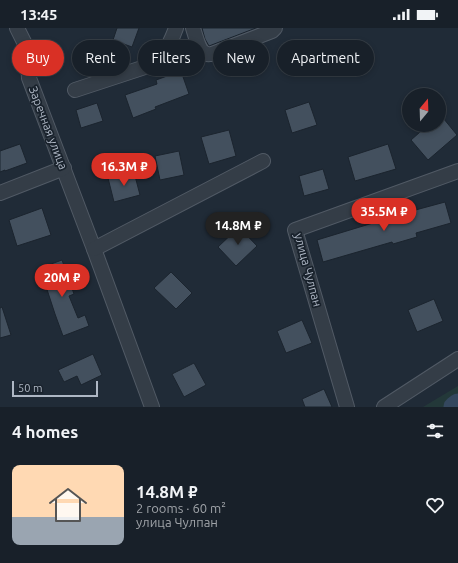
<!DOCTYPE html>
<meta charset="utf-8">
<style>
:root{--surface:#182029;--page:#212831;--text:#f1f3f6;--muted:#9fa3a8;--line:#363e46;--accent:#d93025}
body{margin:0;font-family:Ubuntu,sans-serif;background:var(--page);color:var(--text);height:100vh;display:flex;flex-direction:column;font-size:15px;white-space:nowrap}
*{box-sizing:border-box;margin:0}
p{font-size:13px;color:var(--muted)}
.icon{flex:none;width:22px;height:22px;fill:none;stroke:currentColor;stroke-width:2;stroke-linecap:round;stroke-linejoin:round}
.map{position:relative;height:379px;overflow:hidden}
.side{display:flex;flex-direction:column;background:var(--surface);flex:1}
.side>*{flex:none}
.banner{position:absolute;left:12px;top:12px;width:434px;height:36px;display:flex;gap:8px}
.needle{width:26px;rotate:19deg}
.tools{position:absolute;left:402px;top:60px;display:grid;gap:8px}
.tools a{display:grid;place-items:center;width:44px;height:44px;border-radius:50%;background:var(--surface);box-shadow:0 2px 6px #0003,0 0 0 1px var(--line);font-size:20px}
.scale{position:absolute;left:12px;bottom:10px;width:86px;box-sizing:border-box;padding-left:4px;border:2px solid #aeb7c4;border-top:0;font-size:11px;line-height:14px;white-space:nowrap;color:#aeb7c4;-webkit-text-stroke:3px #19222c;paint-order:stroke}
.price{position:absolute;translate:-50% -34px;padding:0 9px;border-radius:14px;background:var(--accent);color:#fff;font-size:13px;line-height:26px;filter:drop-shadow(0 1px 2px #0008)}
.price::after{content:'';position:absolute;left:50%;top:24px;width:12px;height:9px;margin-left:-6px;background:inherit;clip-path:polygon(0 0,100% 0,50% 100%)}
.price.on{background:#222;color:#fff}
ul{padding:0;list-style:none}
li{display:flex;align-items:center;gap:12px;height:100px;padding:0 12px}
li+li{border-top:1px solid var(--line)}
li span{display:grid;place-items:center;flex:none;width:112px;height:80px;border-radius:8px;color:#555}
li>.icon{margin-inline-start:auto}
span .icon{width:48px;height:48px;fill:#fffc;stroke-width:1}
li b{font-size:17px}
h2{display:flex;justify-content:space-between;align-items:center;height:48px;padding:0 12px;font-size:17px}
.chip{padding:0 14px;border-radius:18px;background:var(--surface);box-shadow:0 2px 6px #0003,0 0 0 1px var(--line);font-size:14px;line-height:36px}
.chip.on{background:var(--accent);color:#fff}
.status{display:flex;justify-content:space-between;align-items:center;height:28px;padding:0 20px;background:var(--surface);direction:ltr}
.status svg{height:11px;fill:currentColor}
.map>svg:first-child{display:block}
.green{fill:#233839}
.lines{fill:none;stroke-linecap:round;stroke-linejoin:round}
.river{stroke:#34475e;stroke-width:21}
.building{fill:#43505e;stroke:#1b242e}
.minor-casing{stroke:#515a65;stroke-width:16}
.minor{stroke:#343d47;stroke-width:14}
.labels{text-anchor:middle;stroke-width:3.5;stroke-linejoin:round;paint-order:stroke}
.street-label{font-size:12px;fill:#aeb7c4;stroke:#19222c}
</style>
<div class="status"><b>13:45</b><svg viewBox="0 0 49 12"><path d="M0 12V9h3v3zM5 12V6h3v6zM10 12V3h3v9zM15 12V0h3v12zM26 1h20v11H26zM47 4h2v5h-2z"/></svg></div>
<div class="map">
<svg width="458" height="379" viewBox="0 0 458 379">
<rect width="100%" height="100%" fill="#202b37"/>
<!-- green -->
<path class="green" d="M458 358V379H423Z"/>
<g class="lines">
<!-- river -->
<path class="river" d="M454 379 458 376"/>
</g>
<!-- building -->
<g class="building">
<path d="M117 0H139L132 19 113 12Z"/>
<path d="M202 0H256L209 18 205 11Z"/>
<path d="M181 43 189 66 155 79 156 81 133 90 125 67 157 56 156 52Z"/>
<path d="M309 74 317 97 292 105 285 82Z"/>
<path d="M97 75 103 93 81 100 76 82Z"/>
<path d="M439 85 457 107 428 132 411 112 428 97H439Z"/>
<path d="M229 102 236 128 209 136 201 109Z"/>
<path d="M20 116 27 135 5 143V142L0 144V123Z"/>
<path d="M388 116 396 141 355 153 348 129Z"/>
<path d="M179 123 184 147 160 152 155 128Z"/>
<path d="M323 141 329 161 304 168 299 148Z"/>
<path d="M134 144 140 167 114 174 108 150Z"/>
<path d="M445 174 451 195 416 205 417 209 393 216 392 214 323 234 317 212 386 191V190Z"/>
<path d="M42 180 51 207 17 218 9 192Z"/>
<path d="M239 199 257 218 236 238 218 219Z"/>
<path d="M62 232 74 266 69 268 78 290 85 287 89 298 63 308 55 286 40 240Z"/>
<path d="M171 244 192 265 176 281 154 260Z"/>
<path d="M434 271 443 293 417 304 408 282Z"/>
<path d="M2 279 11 307 0 310V280Z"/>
<path d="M302 292 312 315 286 325 277 303Z"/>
<path d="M93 326 102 347 81 357 77 348 64 354 58 342Z"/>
<path d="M194 335 206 357 184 369 172 346Z"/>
<path d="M324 361 332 379H305L302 371Z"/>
</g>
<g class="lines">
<!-- minor casing -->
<g class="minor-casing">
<g id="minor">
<path d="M17 0 27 20 29 50 94 221 152 379"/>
<path d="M193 0C195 6 199 23 205 25 207 27 209 26 212 26L272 3 275 0"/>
<path d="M75 62 145 39C163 30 169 19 176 0"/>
<path d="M0 165 64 140"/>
<path d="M94 221 263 133"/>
<path d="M347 379 295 202 458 143"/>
<path d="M384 379 458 331"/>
</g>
</g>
<!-- minor -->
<use href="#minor" class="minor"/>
</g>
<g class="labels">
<!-- street labels -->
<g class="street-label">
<text transform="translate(48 100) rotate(69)" y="4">Заречная улица</text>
<text transform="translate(308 242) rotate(75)" y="4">улица Чулпан</text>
</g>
</g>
</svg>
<div class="tools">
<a><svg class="needle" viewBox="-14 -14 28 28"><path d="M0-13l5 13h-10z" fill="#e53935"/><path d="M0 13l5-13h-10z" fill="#9fa3a8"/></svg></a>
</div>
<div class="scale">50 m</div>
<b class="price" style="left:124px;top:159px">16.3M ₽</b>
<b class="price" style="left:384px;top:204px">35.5M ₽</b>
<b class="price on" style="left:238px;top:218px">14.8M ₽</b>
<b class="price" style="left:62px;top:270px">20M ₽</b>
<div class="banner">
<a class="chip on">Buy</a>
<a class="chip">Rent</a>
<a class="chip">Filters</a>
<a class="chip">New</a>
<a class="chip">Apartment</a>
</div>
</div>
<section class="side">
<h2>4 homes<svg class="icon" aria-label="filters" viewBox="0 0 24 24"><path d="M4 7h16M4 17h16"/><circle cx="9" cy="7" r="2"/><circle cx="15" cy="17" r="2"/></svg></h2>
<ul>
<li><span style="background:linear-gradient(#ffd9b3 65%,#9aa5b1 0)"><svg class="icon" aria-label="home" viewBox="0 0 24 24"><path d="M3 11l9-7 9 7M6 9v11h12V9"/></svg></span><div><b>14.8M ₽</b><p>2 rooms · 60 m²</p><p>улица Чулпан</p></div><svg class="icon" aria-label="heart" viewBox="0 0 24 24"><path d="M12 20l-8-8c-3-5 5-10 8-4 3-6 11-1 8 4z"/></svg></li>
</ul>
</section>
